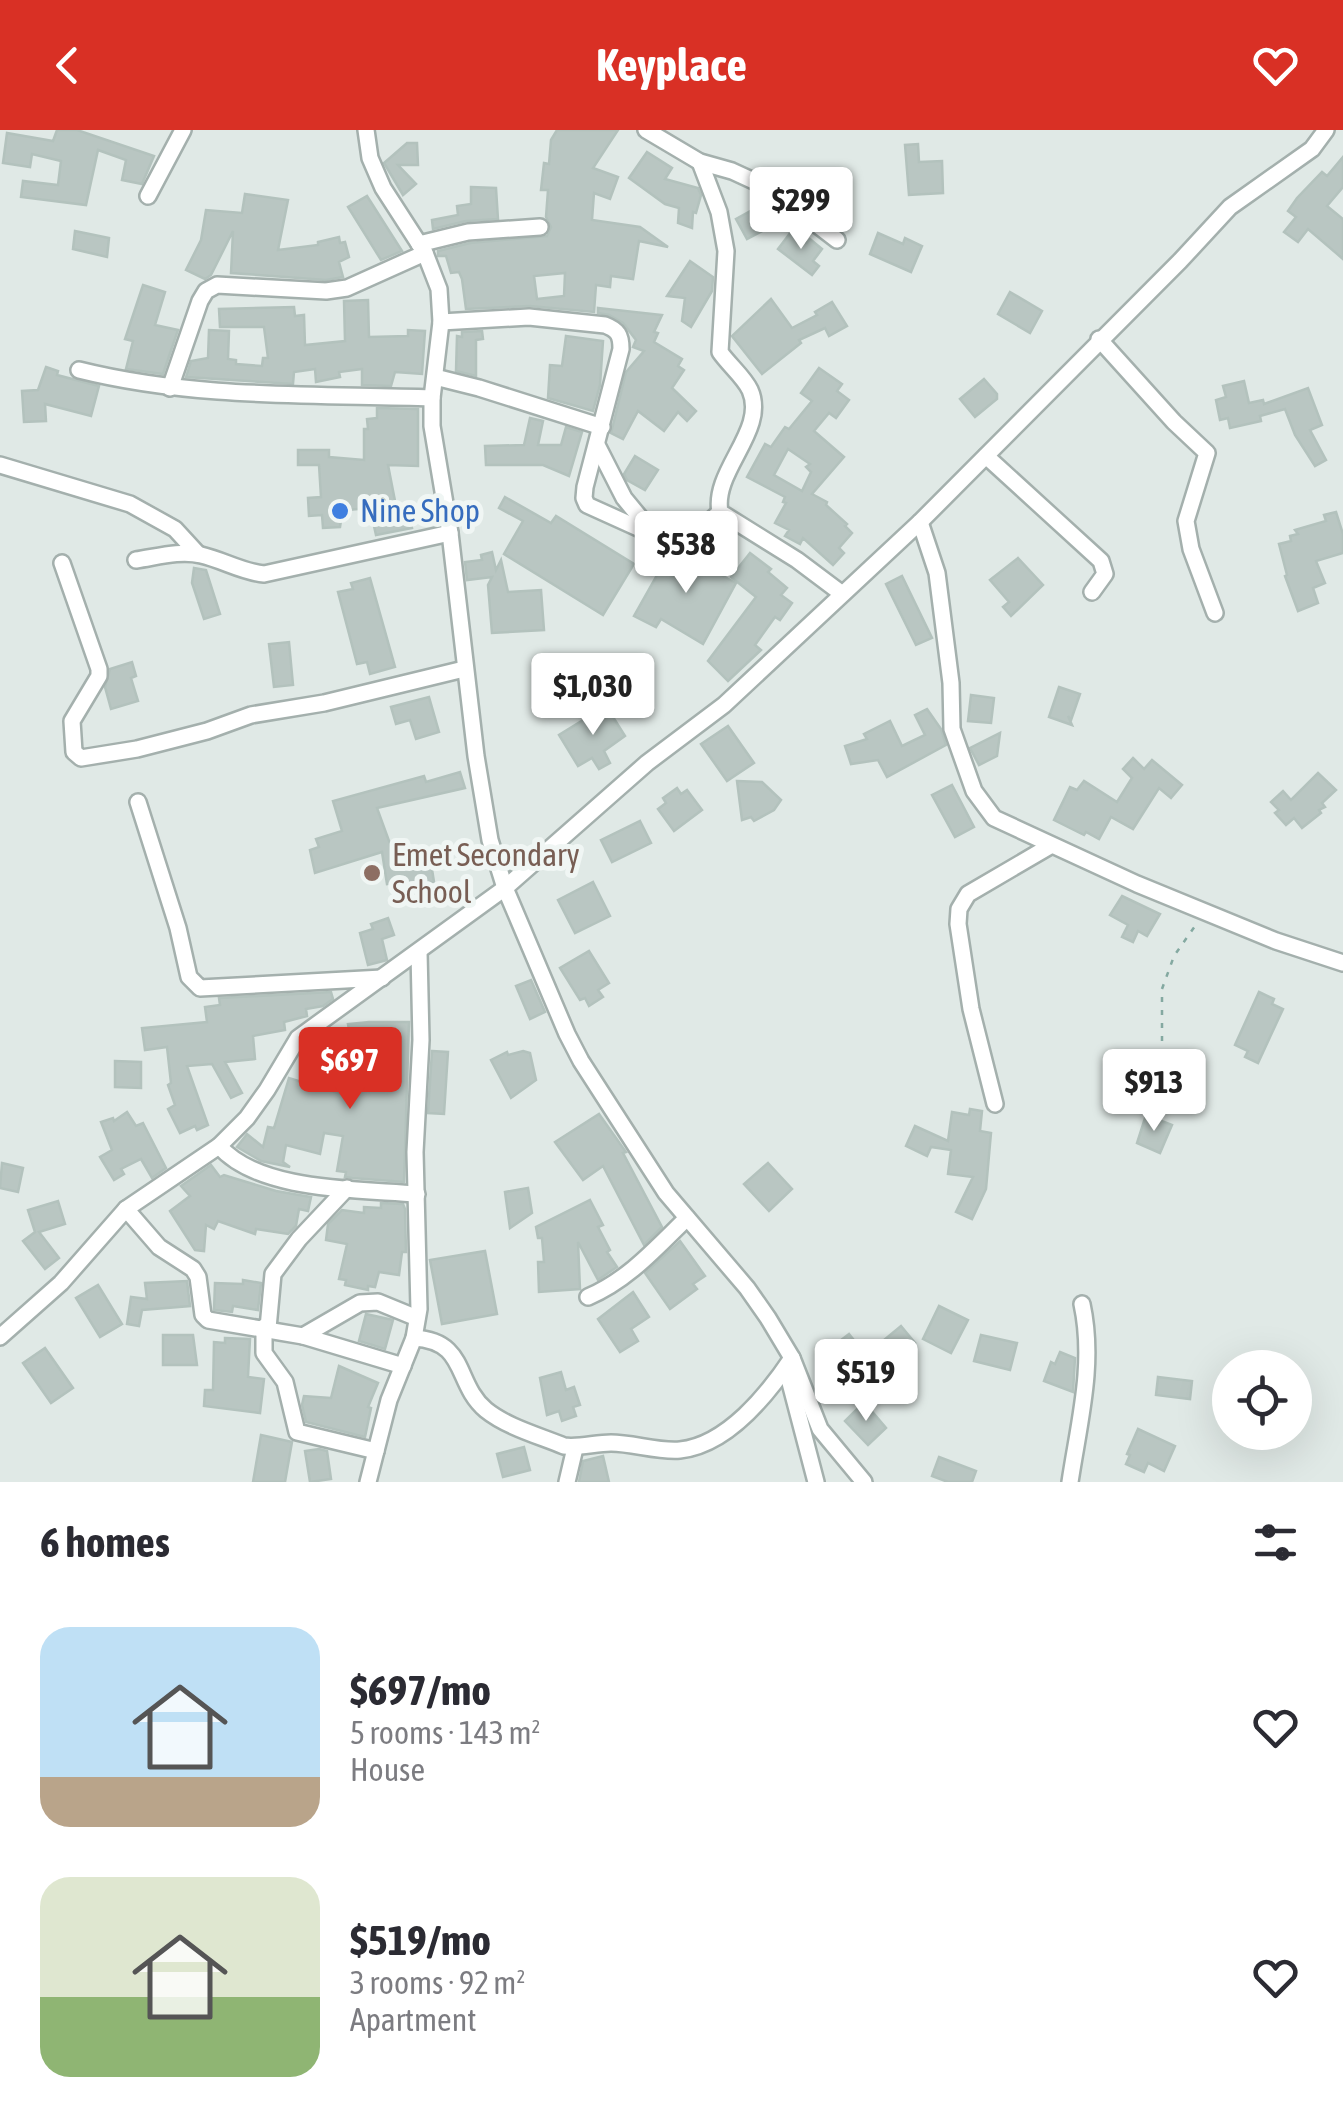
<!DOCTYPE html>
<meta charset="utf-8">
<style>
:root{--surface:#fff;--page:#f2f2f3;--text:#2b2b33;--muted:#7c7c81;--accent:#d93025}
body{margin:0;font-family:"Asap Condensed",sans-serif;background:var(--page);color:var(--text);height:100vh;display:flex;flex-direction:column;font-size:38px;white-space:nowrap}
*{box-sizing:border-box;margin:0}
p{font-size:32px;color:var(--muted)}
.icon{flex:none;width:55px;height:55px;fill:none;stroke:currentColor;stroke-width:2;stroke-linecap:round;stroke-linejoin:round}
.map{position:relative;height:1352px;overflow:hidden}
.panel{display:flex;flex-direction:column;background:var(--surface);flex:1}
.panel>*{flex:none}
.controls{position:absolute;left:1212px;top:1220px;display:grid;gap:20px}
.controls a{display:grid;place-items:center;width:100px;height:100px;border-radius:50%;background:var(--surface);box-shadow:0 10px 40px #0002;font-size:50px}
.price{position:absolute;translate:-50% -85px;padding:0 22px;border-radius:10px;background:#fff;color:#222;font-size:32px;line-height:65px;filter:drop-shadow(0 2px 5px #0008)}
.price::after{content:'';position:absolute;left:50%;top:60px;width:30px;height:22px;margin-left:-15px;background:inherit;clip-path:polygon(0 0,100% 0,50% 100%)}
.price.active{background:var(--accent);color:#fff}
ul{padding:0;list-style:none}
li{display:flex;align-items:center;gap:30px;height:250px;padding:0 40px}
li span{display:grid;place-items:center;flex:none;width:280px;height:200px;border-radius:30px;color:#555}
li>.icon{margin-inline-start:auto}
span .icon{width:120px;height:120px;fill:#fffc;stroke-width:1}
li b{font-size:42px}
h2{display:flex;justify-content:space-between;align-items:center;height:120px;padding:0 40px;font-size:42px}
header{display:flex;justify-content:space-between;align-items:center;height:130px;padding:0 40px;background:var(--accent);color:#fff;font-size:45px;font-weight:700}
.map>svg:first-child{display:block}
.building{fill:#b9c6c2;stroke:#b3c2bd;stroke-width:2.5;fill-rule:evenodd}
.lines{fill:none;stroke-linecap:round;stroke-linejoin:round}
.minor-casing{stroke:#a4b0ad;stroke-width:20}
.path{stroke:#84a9a1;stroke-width:2.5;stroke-dasharray:5 8;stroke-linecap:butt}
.minor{stroke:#fff;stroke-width:15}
.shop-dot{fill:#3f7fe0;stroke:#f0f6f4;stroke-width:4}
.education-dot{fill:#8d6e63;stroke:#f0f6f4;stroke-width:4}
.labels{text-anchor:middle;stroke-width:10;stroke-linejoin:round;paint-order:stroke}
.shop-label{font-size:32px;fill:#366cbe;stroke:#f0f6f4;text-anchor:start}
.education-label{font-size:32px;fill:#785e54;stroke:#f0f6f4;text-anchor:start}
</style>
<header><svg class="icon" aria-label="back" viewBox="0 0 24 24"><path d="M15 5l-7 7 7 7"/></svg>Keyplace<svg class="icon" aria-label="heart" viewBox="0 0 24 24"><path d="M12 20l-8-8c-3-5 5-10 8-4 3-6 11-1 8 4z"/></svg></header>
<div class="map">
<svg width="1343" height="1352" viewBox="0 0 1343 1352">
<rect width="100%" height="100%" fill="#e0e9e6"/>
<!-- building -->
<g class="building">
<path d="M57 0H77L154 26 142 54 122 50 126 30 98 20 86 75 21 67 23 51 58 55 61 31 32 24 30 37 3 33 7 3 53 11Z"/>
<path d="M557 0H618L593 38 618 47 610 69 594 63 592 90 640 97 668 117 639 111 633 149 611 146 610 157 596 155 594 182 530 176 466 179 462 149 459 142 451 143 446 126H438V121L470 113 547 106 551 97 546 87 548 60H541L544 33 549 34 551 10ZM565 143 564 166 537 169 534 146Z"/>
<path d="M407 13H417L418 35H398L416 54 403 65 384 33Z"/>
<path d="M918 14 919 32 942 31 943 63 909 65 905 15Z"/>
<path d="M647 22 672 38 665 49 698 58 701 65 696 83 693 82 692 98 678 93 679 78 665 74 629 48Z"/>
<path d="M1343 27V57L1327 76 1343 89V129L1308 99 1298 112 1284 102 1296 87 1288 81 1297 68 1322 42 1327 46Z"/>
<path d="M825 51 844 65 826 88 808 74Z"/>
<path d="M471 57 496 58 498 89 466 91 433 99 432 90 458 85 457 76 471 74Z"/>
<path d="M245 64 288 70 278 120 318 115V112L339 107 340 113 345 112 349 127 339 132 343 147 326 150 231 143 233 101 211 145 205 149 186 140 201 110 206 80 242 83Z"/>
<path d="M367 66 402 121 381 130 348 77Z"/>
<path d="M773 75 785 89 747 109 736 89 756 78Z"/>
<path d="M75 101 109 108 107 127 73 119Z"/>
<path d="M791 102 807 113 810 109 822 119 813 131 819 136 812 145 778 119Z"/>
<path d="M878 103 903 114 905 108 922 116 911 142 870 124Z"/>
<path d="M690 131 713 147 712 161 691 197 682 191 685 168 667 166Z"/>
<path d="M143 155 165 162 155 195 178 200 163 244 126 239 133 211 125 209Z"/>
<path d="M1010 162 1042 181 1030 203 998 184Z"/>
<path d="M771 169 792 198 817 185 815 182 832 172 847 196 829 206 825 198 799 210 801 213 762 244 732 206Z"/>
<path d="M368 170 369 207 408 206V200L425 201 422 244 395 242 391 256 362 255V239L339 242 340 247 316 252 315 239 294 242 293 254 186 247 191 231 208 228 209 200 229 201 228 229 236 230V234L262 236 263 228H268L264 197H220L219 179 294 177 295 186 304 185 305 215 345 211 344 171Z"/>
<path d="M598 178 662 185 654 202 658 203 654 212 682 229 678 236 684 240 672 258 696 281 687 291 678 282 664 301 638 281 623 309 611 303 626 242 644 221 633 217 636 210 623 193 609 185 598 183Z"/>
<path d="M482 201 483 209 476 210V246L456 241 457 206 462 207V202Z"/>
<path d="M566 206 603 211 600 255 593 281 548 268 550 235 562 236Z"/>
<path d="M46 237 58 241 57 245 99 256 91 286 45 274 46 291 24 292 22 261 38 260Z"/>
<path d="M819 238 842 254 837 261 849 270 836 288 829 283 814 301 844 327 812 364 827 372 826 375 847 394 845 396 852 403 839 418 844 423 833 435 803 408 800 414 785 406 789 400 775 393 786 373 783 372 785 367 747 347 765 314 771 317 785 297 789 299 812 271 801 263ZM788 319 810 334 806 337 811 342 802 361 774 345Z"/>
<path d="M984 249 997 264V269L975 287 960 269Z"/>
<path d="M1244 251 1249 273 1263 270 1264 274 1308 258 1322 295 1310 300 1326 330 1315 336 1295 305 1285 279 1260 286 1261 291 1230 298 1228 288 1220 290 1216 270 1226 267 1223 256Z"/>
<path d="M377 278 418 279V336L388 335 396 376 407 374 412 398 376 405 370 378 347 380V383L342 384 340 397 323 398 322 385 309 386 308 368 321 367 319 335H298V320H329V327L364 330V299H368L367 289 377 288Z"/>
<path d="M530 288 543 291 538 315H561L566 297 582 302 569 346 543 335H486L485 316 524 315Z"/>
<path d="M635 326 658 340 645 360 627 350 624 344Z"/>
<path d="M505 367 551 393 556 386 634 434 603 485 504 424 523 391 499 378Z"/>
<path d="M1336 382 1343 404V423L1316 431 1325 453 1313 458 1318 473 1298 481 1285 446 1287 445 1279 414 1291 411 1290 406 1298 404 1295 400 1326 391 1324 385Z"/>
<path d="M688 421 696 424 693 430 736 453 703 514 661 489 656 497 634 486 669 424Z"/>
<path d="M492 422 496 440 501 430 508 462 541 460 544 500 492 503 488 455 492 447 467 450 465 432 482 430 481 425Z"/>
<path d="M750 423 771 439 768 442 787 458 781 465 792 473 780 490 775 487 755 515 761 520 728 551 708 531 756 467 731 447Z"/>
<path d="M1018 428 1043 455 1011 486 1003 477 1009 472 990 450Z"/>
<path d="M194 438 206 440 220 484 204 489 192 453Z"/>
<path d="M902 446 932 508 916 515 886 454Z"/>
<path d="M370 448 395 537 370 544 367 532 357 534 338 462 353 459 351 453Z"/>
<path d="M289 512 293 555 274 557 269 514Z"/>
<path d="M132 532 136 546 131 548 138 571 111 579 105 557 110 539Z"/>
<path d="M1059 557 1080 564 1071 590 1068 586 1072 595 1049 587Z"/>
<path d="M971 565 994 568 991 593 968 591Z"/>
<path d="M429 567 439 602 416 609 410 590 396 594 391 577Z"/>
<path d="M606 576 625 606 604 621 610 633 599 639 592 628 578 636 559 605Z"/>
<path d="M927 579 941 599 946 615 887 647 878 630 851 634 845 616 867 609 864 604 890 591 902 616 925 605 915 585Z"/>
<path d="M728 596 754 633 727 651 701 614Z"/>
<path d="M1000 603 997 626 979 635 970 618Z"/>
<path d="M1133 628 1144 639 1152 630 1182 655 1171 668 1159 658 1133 699 1111 687 1099 709 1086 702 1084 705 1054 690 1070 657 1077 660 1084 651 1117 672 1132 648 1123 639Z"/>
<path d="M460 642 465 658 377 678 393 722 410 719 411 726 420 724 422 735 431 733 434 752 424 753 426 765 406 768 405 758 396 759 395 753 387 754 382 722 315 743 310 720 319 717 316 709 342 701 333 671 424 646 426 652Z"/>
<path d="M1318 643 1336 660 1322 673 1325 677 1319 680 1321 683 1302 698 1294 688 1286 695 1275 683 1279 680 1271 672 1283 661 1291 670Z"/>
<path d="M737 651 762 652 781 670 774 680 754 691 751 687 742 690Z"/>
<path d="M952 655 974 697 955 707 932 665Z"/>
<path d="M677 658 681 664 687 660 702 680 674 701 658 679 666 673 663 668Z"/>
<path d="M640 691 651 713 612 732 601 710Z"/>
<path d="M593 752 610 786 575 803 558 770Z"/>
<path d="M1122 766 1160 784 1147 806 1138 801 1133 812 1122 807 1128 795 1110 785Z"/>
<path d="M388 788 394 805 382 809 387 830 368 835 360 803 373 799 371 794Z"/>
<path d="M589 821 609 853 598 860 603 867 589 876 585 868 580 870 560 838Z"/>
<path d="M531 850 545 882 530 889 516 856Z"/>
<path d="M331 862 333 869 323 876 306 879 307 886 284 892 285 900 253 906 255 929 225 932 242 963 231 968 212 934 187 936 208 995 197 1000 195 996 180 1003 168 979 175 975 168 955 171 953 167 917 145 920 142 898 207 892 205 877 220 875 219 868Z"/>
<path d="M1259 862 1274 869 1272 874 1283 879 1258 933 1245 927 1248 921 1235 915Z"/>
<path d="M369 892H409L404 1052 352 1048 345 1047 346 1042 337 1041 343 1006 324 1003 320 1024 286 1015 283 1032 290 1037 261 1031 237 1017 247 1004 263 1017 268 997 274 998 289 948 341 964 340 942 383 941 384 911 352 916 348 894Z"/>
<path d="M432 921 448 922 444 984 428 983Z"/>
<path d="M523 921 530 923 536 950 511 968 491 930 507 922 508 925Z"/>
<path d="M115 931 141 932V958L115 957Z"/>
<path d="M970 979 982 981 980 1001 991 1003 986 1059 972 1089 956 1082 973 1047 948 1044 951 1020 931 1017 927 1026 906 1016 915 996 948 1011 952 982 969 985Z"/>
<path d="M127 982 136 996 143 993 166 1038 152 1048 141 1029 121 1039 124 1044 114 1050 100 1027 112 1020 101 992 113 988 114 991Z"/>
<path d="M599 984 626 1022 623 1023 662 1097 644 1115 603 1036 583 1050 555 1012Z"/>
<path d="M1146 985 1172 995 1160 1023 1137 1013Z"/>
<path d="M2 1033 23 1038 18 1062 0 1058Z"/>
<path d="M768 1033 792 1059 769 1081 744 1054Z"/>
<path d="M211 1035 220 1047 224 1045 276 1061 311 1067 308 1081 299 1079 296 1096 288 1104 256 1099 255 1104 218 1091 214 1099 206 1095 204 1121 195 1120 170 1081 190 1066 181 1056Z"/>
<path d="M528 1058 532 1083 510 1098 505 1062Z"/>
<path d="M590 1070 603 1095 598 1097 610 1120 607 1122 617 1137 598 1150 578 1112 580 1159 539 1162 538 1132H544L542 1108H538L536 1097Z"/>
<path d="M58 1071 65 1094 39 1102 59 1128 45 1139 23 1111 35 1102 28 1080Z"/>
<path d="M381 1073 403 1074 405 1079 406 1122H402L399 1145 379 1142 375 1157 368 1156V1160L345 1155 346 1150 339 1149 347 1114 326 1110 328 1094 342 1080 364 1083V1077L381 1078Z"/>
<path d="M680 1111 705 1146 693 1154 697 1159 670 1179 645 1143Z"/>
<path d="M485 1121 497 1184 442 1194 430 1130Z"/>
<path d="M243 1150 261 1153 258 1180 233 1176 232 1182 214 1180 215 1153 243 1154Z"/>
<path d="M187 1151 190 1176 142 1180 139 1196 127 1194 131 1167 147 1169 145 1153Z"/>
<path d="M98 1155 122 1194 100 1207 76 1168Z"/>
<path d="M633 1162 649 1187 631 1199 638 1211 620 1222 598 1189Z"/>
<path d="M939 1176 968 1190 951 1223 923 1209Z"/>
<path d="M366 1184 393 1190 385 1219 359 1211Z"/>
<path d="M901 1196 915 1213 900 1228 866 1256 854 1242 830 1255 821 1237 845 1225 836 1214 849 1204 861 1219 867 1213 872 1220Z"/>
<path d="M163 1205H193L197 1235H163Z"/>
<path d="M981 1205 1017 1213 1010 1240 974 1231Z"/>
<path d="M225 1208 250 1209 248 1247 264 1249 260 1283 204 1276 205 1260H213L214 1212 225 1213Z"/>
<path d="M45 1218 73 1258 51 1273 23 1233Z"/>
<path d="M1060 1222 1075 1228 1073 1262 1044 1251 1051 1232 1055 1234Z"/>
<path d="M339 1236 378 1253 368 1277 371 1278 365 1307 306 1292 302 1275 304 1266 331 1268Z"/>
<path d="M561 1242 566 1260 574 1257 580 1275 573 1277 576 1286 562 1291 559 1281 547 1285 540 1248Z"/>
<path d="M1158 1247 1192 1251 1190 1269 1156 1265Z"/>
<path d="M864 1272 886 1298 868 1315 845 1291Z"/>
<path d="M1138 1299 1175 1316 1164 1341 1148 1333 1144 1342 1126 1334 1130 1325 1127 1324Z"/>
<path d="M261 1305 292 1312 285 1352H253Z"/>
<path d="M524 1317 530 1340 503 1347 497 1324Z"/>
<path d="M319 1319 327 1321 331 1349 310 1352 305 1321Z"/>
<path d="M603 1326 609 1352H579L583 1331Z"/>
<path d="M939 1327 976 1341 972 1352H948L932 1346Z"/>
</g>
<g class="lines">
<!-- minor casing -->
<g class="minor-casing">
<g id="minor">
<path d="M366 0 370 28 383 58 425 123 439 159 441 192 432 268V296L450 403 476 626 490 710 505 758 567 904 581 931 666 1063 747 1158 768 1188 792 1228 820 1299 864 1352"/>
<path d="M646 0 700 32 732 41 769 58 837 110"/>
<path d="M700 32 719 82 726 121 720 222C729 235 744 247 750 260 768 300 712 341 720 382L797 430 841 463"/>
<path d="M148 66 183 0"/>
<path d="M419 114 468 102 540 97"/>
<path d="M441 192 529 187 605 195C618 200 621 205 621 219L585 357 584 368 587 375 671 413C690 413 706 394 720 382"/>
<path d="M1099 209 1174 292 1207 323 1186 391 1191 419 1215 483"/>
<path d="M79 240C195 269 314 264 432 268"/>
<path d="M435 247 479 258 602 297"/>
<path d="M170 258 200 171 206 161 217 155 326 161 347 158 425 123"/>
<path d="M597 315 624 368 652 402"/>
<path d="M986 326 1101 431 1105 444 1092 462"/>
<path d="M0 335 130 374 175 399 198 424"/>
<path d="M920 392 937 443 951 553 952 599 974 661 994 688 1137 754 1276 811 1343 833"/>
<path d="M136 430C157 427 180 420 201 425 223 430 242 442 264 444L450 403"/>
<path d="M62 433 99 539V546L72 591 74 622 81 628 137 619 207 601 251 585 324 573 464 539"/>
<path d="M138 672 178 798 189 847 200 858 382 848"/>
<path d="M995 974 971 879 958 794 959 779 968 764 1050 716"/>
<path d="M219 1016C259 1062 359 1059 417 1064"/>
<path d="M126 1079 159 1117 193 1139 198 1147 203 1185 208 1190 303 1206 403 1236"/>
<path d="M588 1167C628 1150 656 1118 687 1088"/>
<path d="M264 1197V1223L285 1252 297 1302 376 1321"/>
<path d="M268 1198 273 1144 299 1109 347 1058"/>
<path d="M303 1206 360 1173 378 1172 417 1188"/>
<path d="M0 1207 61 1153 126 1079 219 1016 247 988 267 960 298 908 505 758 647 633 724 575 920 392 1180 131 1230 77 1312 19 1326 0"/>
<path d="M414 1208C468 1211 454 1253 486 1280 507 1297 540 1306 564 1316 580 1318 595 1313 611 1313 633 1313 658 1322 680 1320 727 1315 768 1264 792 1228"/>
<path d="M788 1245 816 1352"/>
<path d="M368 1352 389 1270 414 1208 419 1179 415 1022 421 910 419 822"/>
<path d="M567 1352 575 1318"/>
<path d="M1070 1352C1079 1292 1095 1234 1082 1174"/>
</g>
</g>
<!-- path -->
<path class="path" d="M1162 963V859L1174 826 1195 796"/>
<!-- minor -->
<use href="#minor" class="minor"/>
</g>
<!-- markers -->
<circle class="shop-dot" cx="340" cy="381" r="10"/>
<circle class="education-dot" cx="372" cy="743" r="10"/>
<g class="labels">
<!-- shop labels -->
<g class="shop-label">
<text x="360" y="392">Nine Shop</text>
</g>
<!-- education labels -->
<g class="education-label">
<text x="392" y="736">Emet Secondary<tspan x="392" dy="37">School</tspan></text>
</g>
</g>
</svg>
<div class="controls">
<a><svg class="icon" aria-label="locate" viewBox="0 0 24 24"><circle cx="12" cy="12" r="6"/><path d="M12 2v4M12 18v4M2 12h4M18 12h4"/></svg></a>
</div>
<b class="price" style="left:801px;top:122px">$299</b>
<b class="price" style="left:686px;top:466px">$538</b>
<b class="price" style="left:593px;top:608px">$1,030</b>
<b class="price active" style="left:350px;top:982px">$697</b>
<b class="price" style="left:1154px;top:1004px">$913</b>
<b class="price" style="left:866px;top:1294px">$519</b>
</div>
<section class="panel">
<h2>6 homes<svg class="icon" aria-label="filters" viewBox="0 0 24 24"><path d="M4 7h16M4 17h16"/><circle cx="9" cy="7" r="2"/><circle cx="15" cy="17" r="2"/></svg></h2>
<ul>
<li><span style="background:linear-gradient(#bfe0f5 75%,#b9a48a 0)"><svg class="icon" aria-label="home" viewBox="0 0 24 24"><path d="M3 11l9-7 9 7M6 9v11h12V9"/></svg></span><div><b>$697/mo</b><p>5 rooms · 143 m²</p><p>House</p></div><svg class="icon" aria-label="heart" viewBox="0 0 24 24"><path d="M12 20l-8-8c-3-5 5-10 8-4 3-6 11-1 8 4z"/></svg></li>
<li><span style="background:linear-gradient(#dfe7d0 60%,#8fb573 0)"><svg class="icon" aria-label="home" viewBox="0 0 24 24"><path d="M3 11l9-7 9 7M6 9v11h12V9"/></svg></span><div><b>$519/mo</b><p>3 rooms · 92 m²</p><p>Apartment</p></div><svg class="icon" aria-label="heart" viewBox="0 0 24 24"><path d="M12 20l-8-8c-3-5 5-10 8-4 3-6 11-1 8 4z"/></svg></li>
</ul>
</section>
